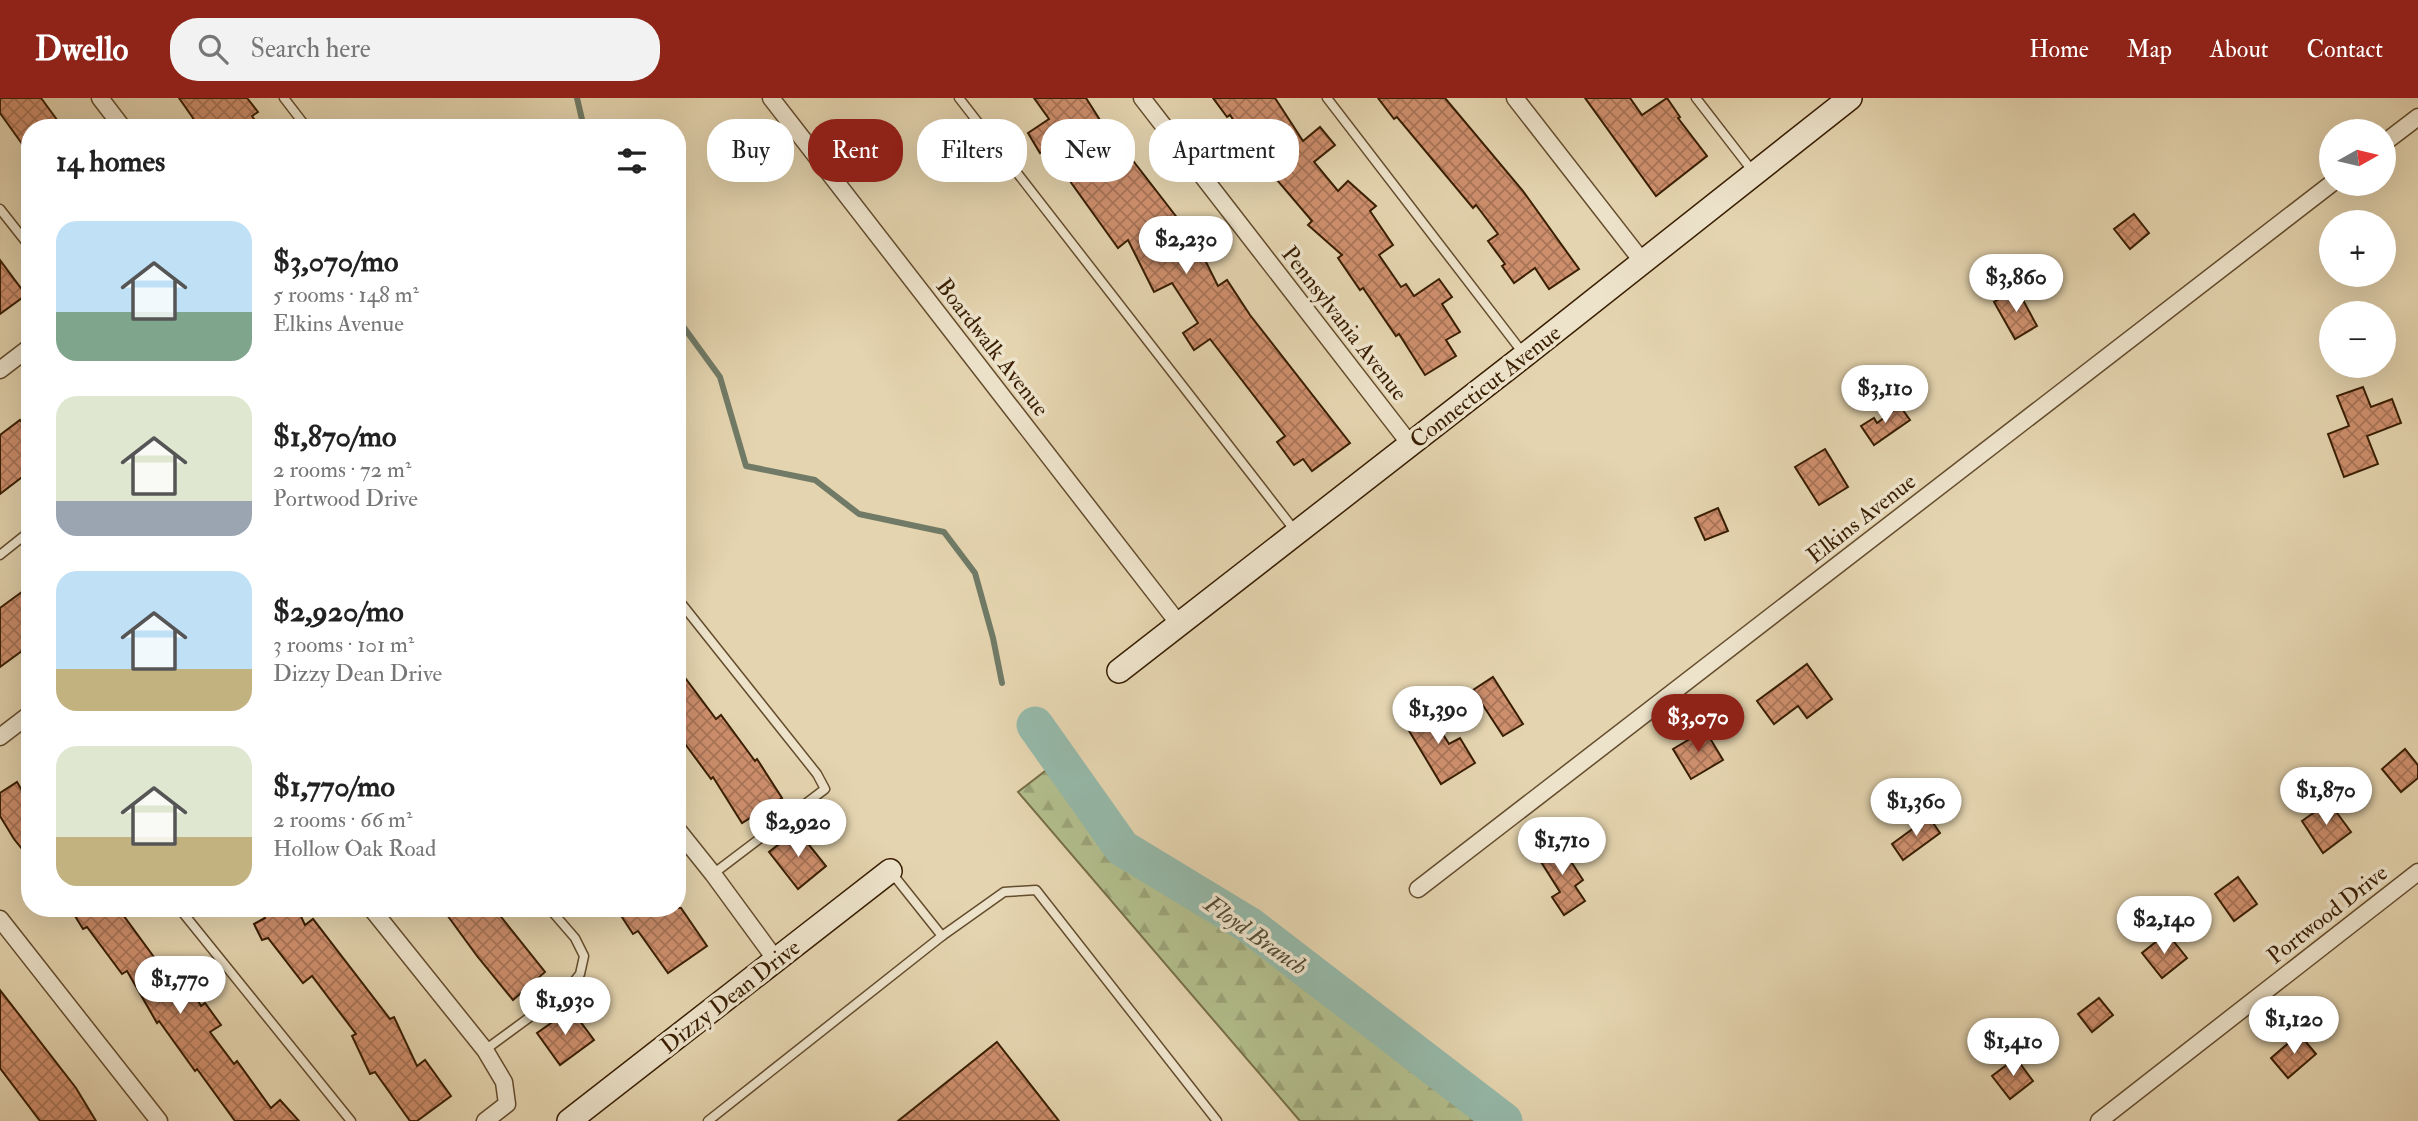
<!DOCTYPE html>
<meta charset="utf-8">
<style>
:root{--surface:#fff;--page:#f2f2f2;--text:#222;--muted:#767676;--accent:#8f2418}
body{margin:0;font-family:"IM FELL Double Pica",serif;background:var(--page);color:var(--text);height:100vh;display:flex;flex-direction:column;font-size:26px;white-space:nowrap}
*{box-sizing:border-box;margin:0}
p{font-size:23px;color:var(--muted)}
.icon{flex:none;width:38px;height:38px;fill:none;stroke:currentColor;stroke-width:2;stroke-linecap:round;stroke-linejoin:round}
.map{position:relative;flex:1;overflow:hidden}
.panel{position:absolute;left:21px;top:21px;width:665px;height:798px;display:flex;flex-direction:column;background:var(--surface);border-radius:28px;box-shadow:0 7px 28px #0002}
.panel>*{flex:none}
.banner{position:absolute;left:707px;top:21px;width:665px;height:63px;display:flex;gap:14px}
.needle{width:46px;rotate:82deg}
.controls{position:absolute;left:2319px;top:21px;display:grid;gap:14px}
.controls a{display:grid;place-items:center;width:77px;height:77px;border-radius:50%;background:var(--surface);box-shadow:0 7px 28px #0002;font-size:35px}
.price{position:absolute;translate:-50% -60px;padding:0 16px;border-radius:24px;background:#fff;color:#222;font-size:23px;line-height:46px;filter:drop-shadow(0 2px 4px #0008)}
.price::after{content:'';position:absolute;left:50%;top:42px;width:21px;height:16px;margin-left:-10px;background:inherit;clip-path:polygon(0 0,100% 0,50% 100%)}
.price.on{background:var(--accent);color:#fff}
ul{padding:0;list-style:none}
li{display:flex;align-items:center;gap:21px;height:175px;padding:0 35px}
li span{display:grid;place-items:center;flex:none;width:196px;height:140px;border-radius:21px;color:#555}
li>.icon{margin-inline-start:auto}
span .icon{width:84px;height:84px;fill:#fffc;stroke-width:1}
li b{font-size:30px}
h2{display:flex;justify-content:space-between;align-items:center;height:84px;padding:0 35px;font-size:30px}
.chip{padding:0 24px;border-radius:28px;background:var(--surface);box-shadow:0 7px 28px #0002;font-size:24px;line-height:63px}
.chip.on{background:var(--accent);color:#fff}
header{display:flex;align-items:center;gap:42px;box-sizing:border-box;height:98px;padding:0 35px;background:var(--accent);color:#fff}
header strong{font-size:33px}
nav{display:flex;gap:38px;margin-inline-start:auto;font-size:24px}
.search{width:490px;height:63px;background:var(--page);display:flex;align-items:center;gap:18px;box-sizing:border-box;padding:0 24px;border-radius:28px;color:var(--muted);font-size:26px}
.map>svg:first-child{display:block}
.forest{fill:url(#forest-firs);stroke:#766e47;stroke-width:2}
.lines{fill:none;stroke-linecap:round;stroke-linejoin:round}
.stream{stroke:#707a66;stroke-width:6}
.river{stroke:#95b8a8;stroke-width:37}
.building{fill:url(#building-cross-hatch);stroke:#391e02;stroke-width:2}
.lane-casing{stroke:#644c2d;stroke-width:11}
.street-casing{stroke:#644c2d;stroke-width:19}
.secondary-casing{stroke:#391e02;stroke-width:26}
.lane{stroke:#ede3cb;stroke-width:8}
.street{stroke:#ede3cb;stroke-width:16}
.secondary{stroke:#ede3cb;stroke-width:23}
.labels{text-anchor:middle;stroke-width:7;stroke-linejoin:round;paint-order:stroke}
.street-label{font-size:23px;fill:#391e02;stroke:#ede3cb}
.water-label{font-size:24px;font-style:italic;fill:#554c34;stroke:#ede3cb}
</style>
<header>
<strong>Dwello</strong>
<div class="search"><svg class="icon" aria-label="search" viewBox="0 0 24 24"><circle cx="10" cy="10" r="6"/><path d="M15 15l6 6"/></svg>Search here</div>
<nav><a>Home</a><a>Map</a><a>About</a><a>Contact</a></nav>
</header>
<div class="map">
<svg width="2418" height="1023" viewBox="0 0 2418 1023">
<defs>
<pattern id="forest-firs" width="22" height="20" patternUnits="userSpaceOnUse" patternTransform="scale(1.75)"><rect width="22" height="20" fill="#b2bd8c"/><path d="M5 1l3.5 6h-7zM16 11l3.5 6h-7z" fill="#9aa277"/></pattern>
<pattern id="building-cross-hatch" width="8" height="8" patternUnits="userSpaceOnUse" patternTransform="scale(1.75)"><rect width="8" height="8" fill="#ce8f6d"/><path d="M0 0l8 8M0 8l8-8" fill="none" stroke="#a87457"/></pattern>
</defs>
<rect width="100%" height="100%" fill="#e4d4af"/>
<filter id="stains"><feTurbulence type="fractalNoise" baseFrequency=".00286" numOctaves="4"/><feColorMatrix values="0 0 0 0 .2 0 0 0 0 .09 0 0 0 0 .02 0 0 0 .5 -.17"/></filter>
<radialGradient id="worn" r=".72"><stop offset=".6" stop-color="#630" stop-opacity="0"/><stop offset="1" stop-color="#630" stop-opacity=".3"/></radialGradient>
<!-- forest -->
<path class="forest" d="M1062 660 1145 753 1203 794 1264 831 1340 896 1499 1023H1300L1018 694Z"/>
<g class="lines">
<!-- stream -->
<g class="stream">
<path d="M577 0 584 30"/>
<path d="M677 220 720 279 746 368 815 382 859 416 944 434 975 475 993 540 1002 585"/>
</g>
<!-- river -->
<path class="river" d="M1035 627 1122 750 1249 827 1504 1023"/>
</g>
<!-- building -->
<g class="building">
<path d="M0 0H41L63 30H30V57L0 15Z"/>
<path d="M179 0H247L258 14 252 18 260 30H200Z"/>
<path d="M1034 0H1086L1114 44 1117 42 1189 135 1191 134 1218 188 1227 182 1250 217 1350 345 1312 373 1303 361 1294 367 1277 344 1285 338 1210 241 1194 252 1183 235 1198 225 1172 185 1154 194 1128 142 1118 150 1067 79 1084 66 1066 39 1040 55 1028 35 1049 21Z"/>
<path d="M1213 0H1275L1303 43 1320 29 1335 47 1314 64 1338 93 1348 83 1376 108 1370 113 1393 147 1379 157 1401 189 1406 186 1414 198 1439 181 1452 199 1442 206 1460 234 1446 242 1456 258 1425 277 1399 236 1396 238 1363 190 1360 192 1338 160 1342 157 1308 127 1312 123 1260 62 1230 17 1227 19Z"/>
<path d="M1378 0H1445L1523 93 1579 171 1549 191 1535 170 1514 185 1502 168 1505 166 1488 143 1498 136 1476 107 1473 110 1397 19 1394 21Z"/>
<path d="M1585 0H1630L1642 17 1667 0 1680 19 1678 20 1707 58 1656 98Z"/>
<path d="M2134 116 2149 135 2130 151 2114 131Z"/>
<path d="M0 162 26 197 0 216Z"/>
<path d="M2017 191 2037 228 2015 241 1994 204Z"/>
<path d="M2363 289 2371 309 2392 301 2401 325 2367 338 2378 366 2344 379 2328 336 2349 328 2337 298Z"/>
<path d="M1900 308 1910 322 1874 347 1861 328 1874 320 1877 325Z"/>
<path d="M20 322 30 335V352L23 357 30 366V373L0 396V337Z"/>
<path d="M1825 351 1848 389 1819 407 1795 369Z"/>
<path d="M1718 410 1728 433 1705 442 1695 420Z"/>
<path d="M30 488V547L0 569V510Z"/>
<path d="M1807 566 1832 601 1807 620 1798 608 1774 626 1757 603Z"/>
<path d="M677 569 716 621 721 617 755 663 757 661 782 700 742 725 713 679 711 681 677 635Z"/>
<path d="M1493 579 1523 626 1503 638 1473 592Z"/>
<path d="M1425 607 1449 646 1460 640 1475 665 1441 686 1402 621Z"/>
<path d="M1705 632 1723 662 1691 681 1673 651Z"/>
<path d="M2405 651 2418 667V680L2401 694 2382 671Z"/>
<path d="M17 684 30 706V761L14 741 0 718V695Z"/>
<path d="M2329 704 2351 734 2323 755 2302 723Z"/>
<path d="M1929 719 1940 735 1903 762 1892 746Z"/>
<path d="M797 732 826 768 798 791 769 754Z"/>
<path d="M1557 742 1583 782 1575 788 1585 803 1564 817 1552 799 1560 794 1536 756Z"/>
<path d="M2238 779 2257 806 2234 823 2215 796Z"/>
<path d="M70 810H118L162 870 175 863 201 908 205 905 221 927 210 934 234 966 237 963 271 1010 280 1002 299 1023H235L197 971 195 973 159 923 157 925 127 873 122 876 87 829 83 831Z"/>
<path d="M260 810H297L305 827 313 821 390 921 394 919 417 968 425 962 451 998 417 1023H410L375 974 370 976 352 938 356 936 312 878 303 885 268 840 262 842 254 826 265 820Z"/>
<path d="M442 810H494L545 874 513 902 477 858Z"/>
<path d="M616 810H681L707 848 668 875 638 833 633 836Z"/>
<path d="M2167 835 2187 860 2162 880 2142 855Z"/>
<path d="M0 892 76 990 96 1023H40L0 970Z"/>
<path d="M2099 900 2113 917 2092 934 2078 916Z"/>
<path d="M571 911 594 942 560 967 537 935Z"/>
<path d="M2299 936 2316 956 2288 980 2271 960Z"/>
<path d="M997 944 1059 1023H898Z"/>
<path d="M2016 960 2033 983 2010 1001 1992 978Z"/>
</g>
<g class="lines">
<!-- lane casing -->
<g class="lane-casing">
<g id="lane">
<path d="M284 0 307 30"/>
<path d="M959 0 1296 434"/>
<path d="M1327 0 1523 255"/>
<path d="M1696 0 1754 75"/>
<path d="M0 111 30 149"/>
<path d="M0 457 30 433"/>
<path d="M677 500 817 676 825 691 713 776"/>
<path d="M891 774 942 838 1004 794 1036 792 1217 1023"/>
<path d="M179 810 351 1023"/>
<path d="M485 952 568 891 580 876 584 858 575 840 549 810"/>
<path d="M708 1023 942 838"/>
</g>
</g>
<!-- street casing -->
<g class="street-casing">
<g id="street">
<path d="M100 0 123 30"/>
<path d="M771 0 1179 526"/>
<path d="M1142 0 1410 346"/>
<path d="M1515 0 1642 163"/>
<path d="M2384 45 2418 19"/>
<path d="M0 272 30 249"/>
<path d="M0 639 30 616"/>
<path d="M677 731 713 776 776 862"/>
<path d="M1418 791 2331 86"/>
<path d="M371 810 485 952 504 984 507 1006 485 1023"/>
<path d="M0 821 159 1023"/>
<path d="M2099 1023 2418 774"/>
</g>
</g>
<!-- secondary casing -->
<g class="secondary-casing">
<g id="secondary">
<path d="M1119 573 1525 257 1850 0"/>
<path d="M569 1023 890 773"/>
</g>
</g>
<!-- lane -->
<use href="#lane" class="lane"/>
<!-- street -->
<use href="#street" class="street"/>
<!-- secondary -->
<use href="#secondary" class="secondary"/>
</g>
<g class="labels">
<!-- street labels -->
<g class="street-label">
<text transform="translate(1345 225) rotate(52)" y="8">Pennsylvania Avenue</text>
<text transform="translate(993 249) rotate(52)" y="8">Boardwalk Avenue</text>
<text transform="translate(1485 288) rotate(-38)" y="8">Connecticut Avenue</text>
<text transform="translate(1861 420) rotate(-38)" y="8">Elkins Avenue</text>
<text transform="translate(2327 816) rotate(-38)" y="8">Portwood Drive</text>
<text transform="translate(730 898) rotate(-38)" y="8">Dizzy Dean Drive</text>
</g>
<!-- water labels -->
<g class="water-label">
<text transform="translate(1256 837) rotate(35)" y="8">Floyd Branch</text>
</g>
</g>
<rect width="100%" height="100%" filter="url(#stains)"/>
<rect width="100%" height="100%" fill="url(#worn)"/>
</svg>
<div class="controls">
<a><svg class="needle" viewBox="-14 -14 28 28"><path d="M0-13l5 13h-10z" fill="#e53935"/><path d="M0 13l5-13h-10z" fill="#767676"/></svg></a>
<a>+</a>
<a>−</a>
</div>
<b class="price" style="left:1186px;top:178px">$2,230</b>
<b class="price" style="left:2016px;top:216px">$3,860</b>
<b class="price" style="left:1885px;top:327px">$3,110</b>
<b class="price" style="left:1438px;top:648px">$1,390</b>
<b class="price on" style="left:1698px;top:656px">$3,070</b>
<b class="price" style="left:2326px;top:729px">$1,870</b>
<b class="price" style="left:1916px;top:740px">$1,360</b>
<b class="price" style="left:798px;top:761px">$2,920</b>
<b class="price" style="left:1562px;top:779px">$1,710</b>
<b class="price" style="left:2164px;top:858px">$2,140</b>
<b class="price" style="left:180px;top:918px">$1,770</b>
<b class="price" style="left:565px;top:939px">$1,930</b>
<b class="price" style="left:2294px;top:958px">$1,120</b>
<b class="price" style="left:2013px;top:980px">$1,410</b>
<div class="banner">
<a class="chip">Buy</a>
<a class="chip on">Rent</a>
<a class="chip">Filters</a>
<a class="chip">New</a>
<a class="chip">Apartment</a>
</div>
<section class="panel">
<h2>14 homes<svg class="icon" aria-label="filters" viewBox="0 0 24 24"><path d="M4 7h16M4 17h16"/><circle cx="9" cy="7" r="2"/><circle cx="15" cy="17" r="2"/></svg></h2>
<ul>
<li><span style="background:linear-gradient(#bfe0f5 65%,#7fa58c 0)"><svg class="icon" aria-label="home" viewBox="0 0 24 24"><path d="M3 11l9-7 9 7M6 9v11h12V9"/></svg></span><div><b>$3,070/mo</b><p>5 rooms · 148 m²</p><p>Elkins Avenue</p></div></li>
<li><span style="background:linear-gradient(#dfe7d0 75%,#9aa5b1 0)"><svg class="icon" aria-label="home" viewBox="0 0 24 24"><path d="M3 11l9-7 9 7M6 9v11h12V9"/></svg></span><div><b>$1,870/mo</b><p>2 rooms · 72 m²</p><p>Portwood Drive</p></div></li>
<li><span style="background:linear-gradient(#bfe0f5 70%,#c2b280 0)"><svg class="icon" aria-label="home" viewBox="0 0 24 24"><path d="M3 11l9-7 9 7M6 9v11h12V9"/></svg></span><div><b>$2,920/mo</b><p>3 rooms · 101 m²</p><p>Dizzy Dean Drive</p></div></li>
<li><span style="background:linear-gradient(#dfe7d0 65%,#c2b280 0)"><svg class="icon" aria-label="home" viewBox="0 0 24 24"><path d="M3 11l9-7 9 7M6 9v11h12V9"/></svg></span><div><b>$1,770/mo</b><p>2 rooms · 66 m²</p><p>Hollow Oak Road</p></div></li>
</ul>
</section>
</div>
